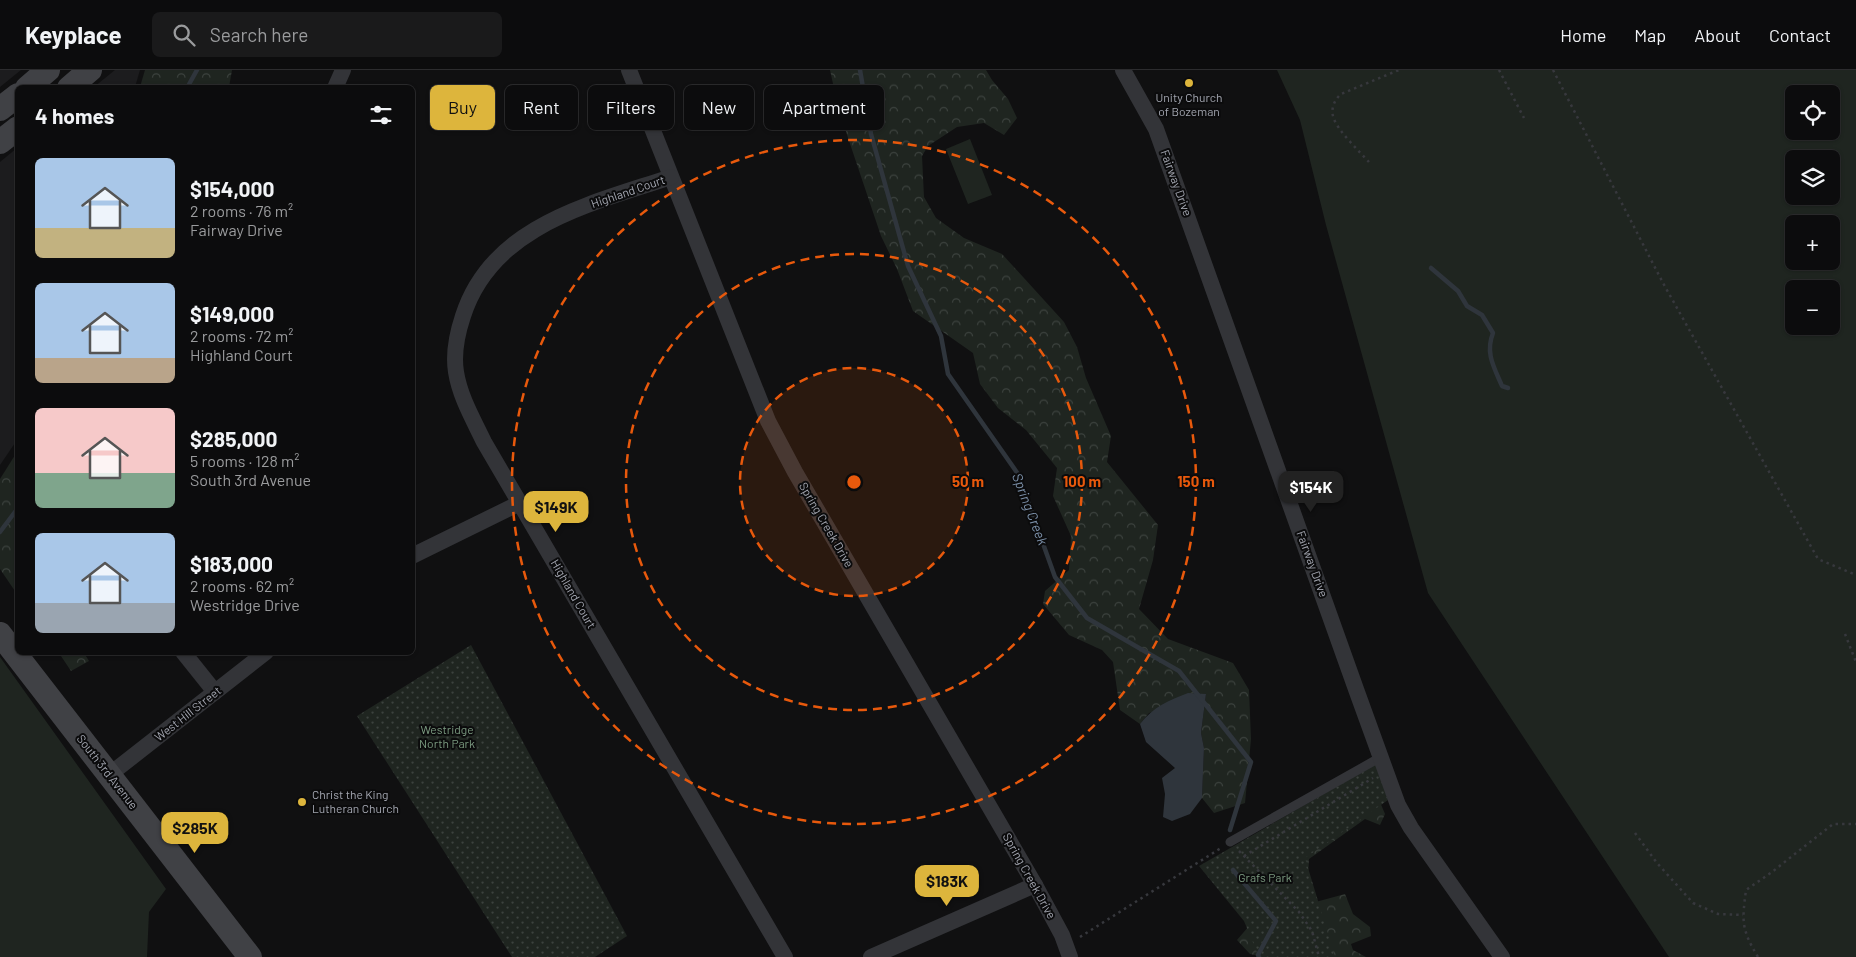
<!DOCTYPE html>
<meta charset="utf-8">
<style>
:root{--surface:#0c0c0d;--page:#1a1a1b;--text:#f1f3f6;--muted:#9a9b9d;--line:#2c2c2e;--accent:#ddb53c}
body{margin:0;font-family:Barlow,sans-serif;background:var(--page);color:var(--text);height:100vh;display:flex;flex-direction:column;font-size:19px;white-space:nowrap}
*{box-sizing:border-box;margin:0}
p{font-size:16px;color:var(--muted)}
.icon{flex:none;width:28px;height:28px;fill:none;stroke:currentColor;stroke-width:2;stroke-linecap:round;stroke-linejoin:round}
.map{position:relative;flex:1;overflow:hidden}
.sheet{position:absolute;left:15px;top:15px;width:400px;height:570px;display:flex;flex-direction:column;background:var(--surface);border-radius:8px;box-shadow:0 1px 4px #0004,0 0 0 1px var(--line)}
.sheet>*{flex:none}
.hud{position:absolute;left:430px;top:15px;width:475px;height:45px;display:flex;gap:10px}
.fabs{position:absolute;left:1785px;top:15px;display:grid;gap:10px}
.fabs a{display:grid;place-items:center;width:55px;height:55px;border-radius:8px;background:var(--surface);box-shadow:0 1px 4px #0004,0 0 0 1px var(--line);font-size:25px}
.price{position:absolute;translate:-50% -42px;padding:0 11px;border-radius:10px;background:var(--accent);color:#111;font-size:16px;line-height:32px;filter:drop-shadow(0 1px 2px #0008)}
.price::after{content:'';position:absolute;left:50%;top:30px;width:15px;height:11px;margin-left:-8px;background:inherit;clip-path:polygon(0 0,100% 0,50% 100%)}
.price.selected{background:#222;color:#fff}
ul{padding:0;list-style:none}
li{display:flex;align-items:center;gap:15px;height:125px;padding:0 20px}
li span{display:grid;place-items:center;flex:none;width:140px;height:100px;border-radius:8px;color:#555}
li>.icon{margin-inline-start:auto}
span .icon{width:60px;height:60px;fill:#fffc;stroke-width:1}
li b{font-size:21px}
h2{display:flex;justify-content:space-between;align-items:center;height:60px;padding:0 20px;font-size:21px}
.tag{padding:0 18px;border-radius:8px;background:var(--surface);box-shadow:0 1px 4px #0004,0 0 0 1px var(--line);font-size:18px;line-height:45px}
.tag.selected{background:var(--accent);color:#111}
header{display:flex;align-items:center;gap:30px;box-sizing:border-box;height:70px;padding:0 25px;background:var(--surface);border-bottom:1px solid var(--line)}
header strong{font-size:24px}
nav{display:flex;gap:28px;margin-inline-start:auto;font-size:18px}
.search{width:350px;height:45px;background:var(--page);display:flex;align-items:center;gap:12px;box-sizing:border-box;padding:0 18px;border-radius:8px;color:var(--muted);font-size:19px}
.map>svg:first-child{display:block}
.built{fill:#1c1c1e}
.grass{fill:#1f2520;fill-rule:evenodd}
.forest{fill:url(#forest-crowns)}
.park{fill:url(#park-dots)}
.water{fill:#2f353c}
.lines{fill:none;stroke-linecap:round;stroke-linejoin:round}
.stream{stroke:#2f353c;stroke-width:4.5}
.path{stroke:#37383d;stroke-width:2.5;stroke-dasharray:2.5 4;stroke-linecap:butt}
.lane{stroke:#333438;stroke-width:9}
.street{stroke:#333438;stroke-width:16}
.secondary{stroke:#404145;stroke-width:24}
.ring{fill:none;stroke:#e8590c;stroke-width:2.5;stroke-dasharray:9 6}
.poi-dot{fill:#ddb53c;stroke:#0b0b0c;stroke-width:2}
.labels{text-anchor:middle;stroke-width:4;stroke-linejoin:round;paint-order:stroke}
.poi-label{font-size:12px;fill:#a3a6b0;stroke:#0b0b0c}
.street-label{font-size:12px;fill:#a3a6b0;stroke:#0b0b0c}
.park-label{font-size:12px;fill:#7b9a80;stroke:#0b0b0c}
.water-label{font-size:14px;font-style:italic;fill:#7c90a9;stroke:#0b0b0c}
.centre{fill:#e8590c;stroke:#0b0b0c;stroke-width:2.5}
.ring-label{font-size:15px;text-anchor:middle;font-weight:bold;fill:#e8590c;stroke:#0b0b0c;stroke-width:4;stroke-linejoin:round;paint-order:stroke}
</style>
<header>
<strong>Keyplace</strong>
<div class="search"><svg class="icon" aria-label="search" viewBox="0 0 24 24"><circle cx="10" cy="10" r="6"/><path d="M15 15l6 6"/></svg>Search here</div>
<nav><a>Home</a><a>Map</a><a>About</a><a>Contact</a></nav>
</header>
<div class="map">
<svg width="1856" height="887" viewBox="0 0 1856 887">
<defs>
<pattern id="forest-crowns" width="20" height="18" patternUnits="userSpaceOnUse" patternTransform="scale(1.25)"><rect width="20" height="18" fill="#1f2520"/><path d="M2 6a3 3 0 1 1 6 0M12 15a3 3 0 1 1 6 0" fill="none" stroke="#3c423e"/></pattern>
<pattern id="park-dots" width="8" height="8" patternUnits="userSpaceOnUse" patternTransform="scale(1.25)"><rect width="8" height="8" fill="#1f2520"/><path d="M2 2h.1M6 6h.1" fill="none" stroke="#3c423e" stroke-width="1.8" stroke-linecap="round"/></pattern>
</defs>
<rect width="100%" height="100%" fill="#101011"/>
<!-- built -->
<g class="built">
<path d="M0 0H21L0 17Z"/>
<path d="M115 0H140L135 17H94Z"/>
<path d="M17 78V370L0 395V92Z"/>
</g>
<!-- grass -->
<g class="grass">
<path d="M1277 0H1856V887H1669L1428 523 1326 155 1300 50ZM1794 24H1831V61H1794ZM1794 89H1831V126H1794ZM1794 154H1831V191H1794ZM1794 219H1831V256H1794Z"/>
<path d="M970 69 992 125 968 134 946 79Z"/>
<path d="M0 587 166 819 149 842 147 887H0Z"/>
</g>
<!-- forest -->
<g class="forest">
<path d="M145 0H232L229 17H140Z"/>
<path d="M830 0H986L992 10 1008 29 1017 48 1004 65 984 53 957 57 928 76 922 86 924 127 936 148 964 168 1002 184 1064 252 1077 277 1086 308 1111 366 1107 392 1158 455 1153 490 1139 539 1168 569 1233 593 1249 620 1251 669 1245 733 1214 743 1202 728 1204 678 1201 663 1206 624 1149 643 1140 654 1120 640 1113 592 1102 580 1069 565 1043 534 1045 521 1069 500 1071 466 1053 426 1057 398 1026 360 998 338 980 314 973 283 913 241 897 199 881 166 839 41Z"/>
<path d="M17 382V524L0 499V409Z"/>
<path d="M59 583H84L89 591 71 601Z"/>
<path d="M1377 725 1385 744 1380 755 1365 749 1309 789 1307 827 1312 833 1345 824 1353 844 1370 857 1371 866 1351 874 1353 880 1366 887H1264L1250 884 1237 870 1255 849 1246 779Z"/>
</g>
<!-- park -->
<g class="park">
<path d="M471 575 627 866 595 887H512L357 646Z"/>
<path d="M1376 694 1388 730 1305 788 1335 887H1259L1244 851 1199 796Z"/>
</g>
<!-- water -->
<path class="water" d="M1188 623 1206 624 1201 663 1204 678 1202 728 1190 744 1172 751 1163 747 1165 724 1162 708 1175 698 1146 672 1140 654C1153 637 1169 630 1188 623Z"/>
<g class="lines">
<!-- stream -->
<g class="stream">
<path d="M860 0 871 64 908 196 941 266 948 304 1018 404 1055 507 1087 548 1179 601 1251 692 1230 760"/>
<path d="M187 18 197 0"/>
<path d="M1431 198 1458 221 1467 236 1482 245 1493 263C1485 283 1494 297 1502 316L1508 318"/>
<path d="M0 462 18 438"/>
<path d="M1233 800 1276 851 1258 885 1259 887"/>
</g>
<!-- path -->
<g class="path">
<path d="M1499 0 1524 48"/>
<path d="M1553 0 1663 213 1818 489 1856 505"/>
<path d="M1369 92C1360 82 1338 61 1334 49 1330 40 1334 30 1341 24L1399 0"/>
<path d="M1845 564 1856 592"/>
<path d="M1635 763 1657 793 1693 833 1718 844 1743 845"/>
<path d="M1239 781 1299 842 1312 861 1319 887"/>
<path d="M1244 786 1373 708"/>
<path d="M1080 867 1221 778"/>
<path d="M1758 887C1741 859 1742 851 1746 820L1772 802 1833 754H1856"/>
</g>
<!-- lane -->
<path class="lane" d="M1230 772 1381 687"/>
<!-- street -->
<g class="street">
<path d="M629 0 768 351 795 402 1035 815 1062 865 1070 887"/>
<path d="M1123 0 1156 59 1357 622 1398 735 1411 758 1502 887"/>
<path d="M335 18 343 0"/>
<path d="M671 107C591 134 492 155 463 246 457 264 453 283 456 302 460 327 473 349 484 372L785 887"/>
<path d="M412 486 520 433"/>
<path d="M183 582 215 622"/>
<path d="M109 705 266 582"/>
<path d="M871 887 1035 815"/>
</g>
<!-- secondary -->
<g class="secondary">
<path d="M27 18 48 0"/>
<path d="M69 18 90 0"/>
<path d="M0 39 18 25"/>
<path d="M0 72 18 58"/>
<path d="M0 564 250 887"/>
</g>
</g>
<!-- distance rings -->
<circle cx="854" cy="412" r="114" fill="#e8590c" fill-opacity=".12"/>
<g class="ring">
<circle cx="854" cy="412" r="114"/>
<circle cx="854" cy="412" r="228"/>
<circle cx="854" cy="412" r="342"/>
</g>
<!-- markers -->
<g class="poi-dot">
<circle cx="1189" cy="13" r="5"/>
<circle cx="302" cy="732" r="5"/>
</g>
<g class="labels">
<!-- poi labels -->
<g class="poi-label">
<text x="1189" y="32">Unity Church<tspan x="1189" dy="14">of Bozeman</tspan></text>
<text x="312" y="729" text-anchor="start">Christ the King<tspan x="312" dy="14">Lutheran Church</tspan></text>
</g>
<!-- street labels -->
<g class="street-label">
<text transform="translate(1176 113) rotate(70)" y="4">Fairway Drive</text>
<text transform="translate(628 122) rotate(-19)" y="4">Highland Court</text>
<text transform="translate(826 455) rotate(60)" y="4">Spring Creek Drive</text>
<text transform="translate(1312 494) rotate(70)" y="4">Fairway Drive</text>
<text transform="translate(573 524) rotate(60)" y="4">Highland Court</text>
<text transform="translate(188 644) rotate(-38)" y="4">West Hill Street</text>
<text transform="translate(107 702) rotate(52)" y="4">South 3rd Avenue</text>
<text transform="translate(1029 806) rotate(61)" y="4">Spring Creek Drive</text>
</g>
<!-- park labels -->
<g class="park-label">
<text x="447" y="664">Westridge<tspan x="447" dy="14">North Park</tspan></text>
<text x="1265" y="812">Grafs Park</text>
</g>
<!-- water labels -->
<g class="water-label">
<text transform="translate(1030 439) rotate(69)" y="5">Spring Creek</text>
</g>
</g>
<circle cx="854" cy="412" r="8" class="centre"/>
<g class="ring-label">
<text x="968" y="417">50 m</text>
<text x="1082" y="417">100 m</text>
<text x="1196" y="417">150 m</text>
</g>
</svg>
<div class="fabs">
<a><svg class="icon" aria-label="locate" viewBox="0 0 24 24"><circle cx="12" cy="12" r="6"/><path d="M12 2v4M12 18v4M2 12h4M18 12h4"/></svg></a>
<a><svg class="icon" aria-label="layers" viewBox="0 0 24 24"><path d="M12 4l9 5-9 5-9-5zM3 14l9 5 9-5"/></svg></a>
<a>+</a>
<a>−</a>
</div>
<b class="price selected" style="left:1311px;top:443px">$154K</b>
<b class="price" style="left:556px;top:463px">$149K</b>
<b class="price" style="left:195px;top:784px">$285K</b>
<b class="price" style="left:947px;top:837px">$183K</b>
<div class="hud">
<a class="tag selected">Buy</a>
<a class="tag">Rent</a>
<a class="tag">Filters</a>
<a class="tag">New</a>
<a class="tag">Apartment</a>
</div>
<section class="sheet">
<h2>4 homes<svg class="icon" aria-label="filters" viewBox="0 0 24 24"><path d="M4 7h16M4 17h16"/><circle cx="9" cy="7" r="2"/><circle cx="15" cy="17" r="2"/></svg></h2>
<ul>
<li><span style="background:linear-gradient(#a9c7e8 70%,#c2b280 0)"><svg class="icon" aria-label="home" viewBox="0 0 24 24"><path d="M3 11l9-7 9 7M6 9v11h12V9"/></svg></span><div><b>$154,000</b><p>2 rooms · 76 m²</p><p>Fairway Drive</p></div></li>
<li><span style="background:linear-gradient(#a9c7e8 75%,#b9a48a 0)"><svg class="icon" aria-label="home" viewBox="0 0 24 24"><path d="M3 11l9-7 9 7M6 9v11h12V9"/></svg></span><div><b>$149,000</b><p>2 rooms · 72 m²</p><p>Highland Court</p></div></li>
<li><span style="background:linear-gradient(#f6c9c9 65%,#7fa58c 0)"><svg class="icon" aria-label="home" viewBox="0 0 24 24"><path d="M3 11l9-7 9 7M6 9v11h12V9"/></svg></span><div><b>$285,000</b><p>5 rooms · 128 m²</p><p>South 3rd Avenue</p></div></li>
<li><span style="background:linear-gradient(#a9c7e8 70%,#9aa5b1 0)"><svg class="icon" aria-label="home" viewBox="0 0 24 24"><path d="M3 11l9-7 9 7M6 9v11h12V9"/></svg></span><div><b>$183,000</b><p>2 rooms · 62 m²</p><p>Westridge Drive</p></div></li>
</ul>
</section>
</div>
